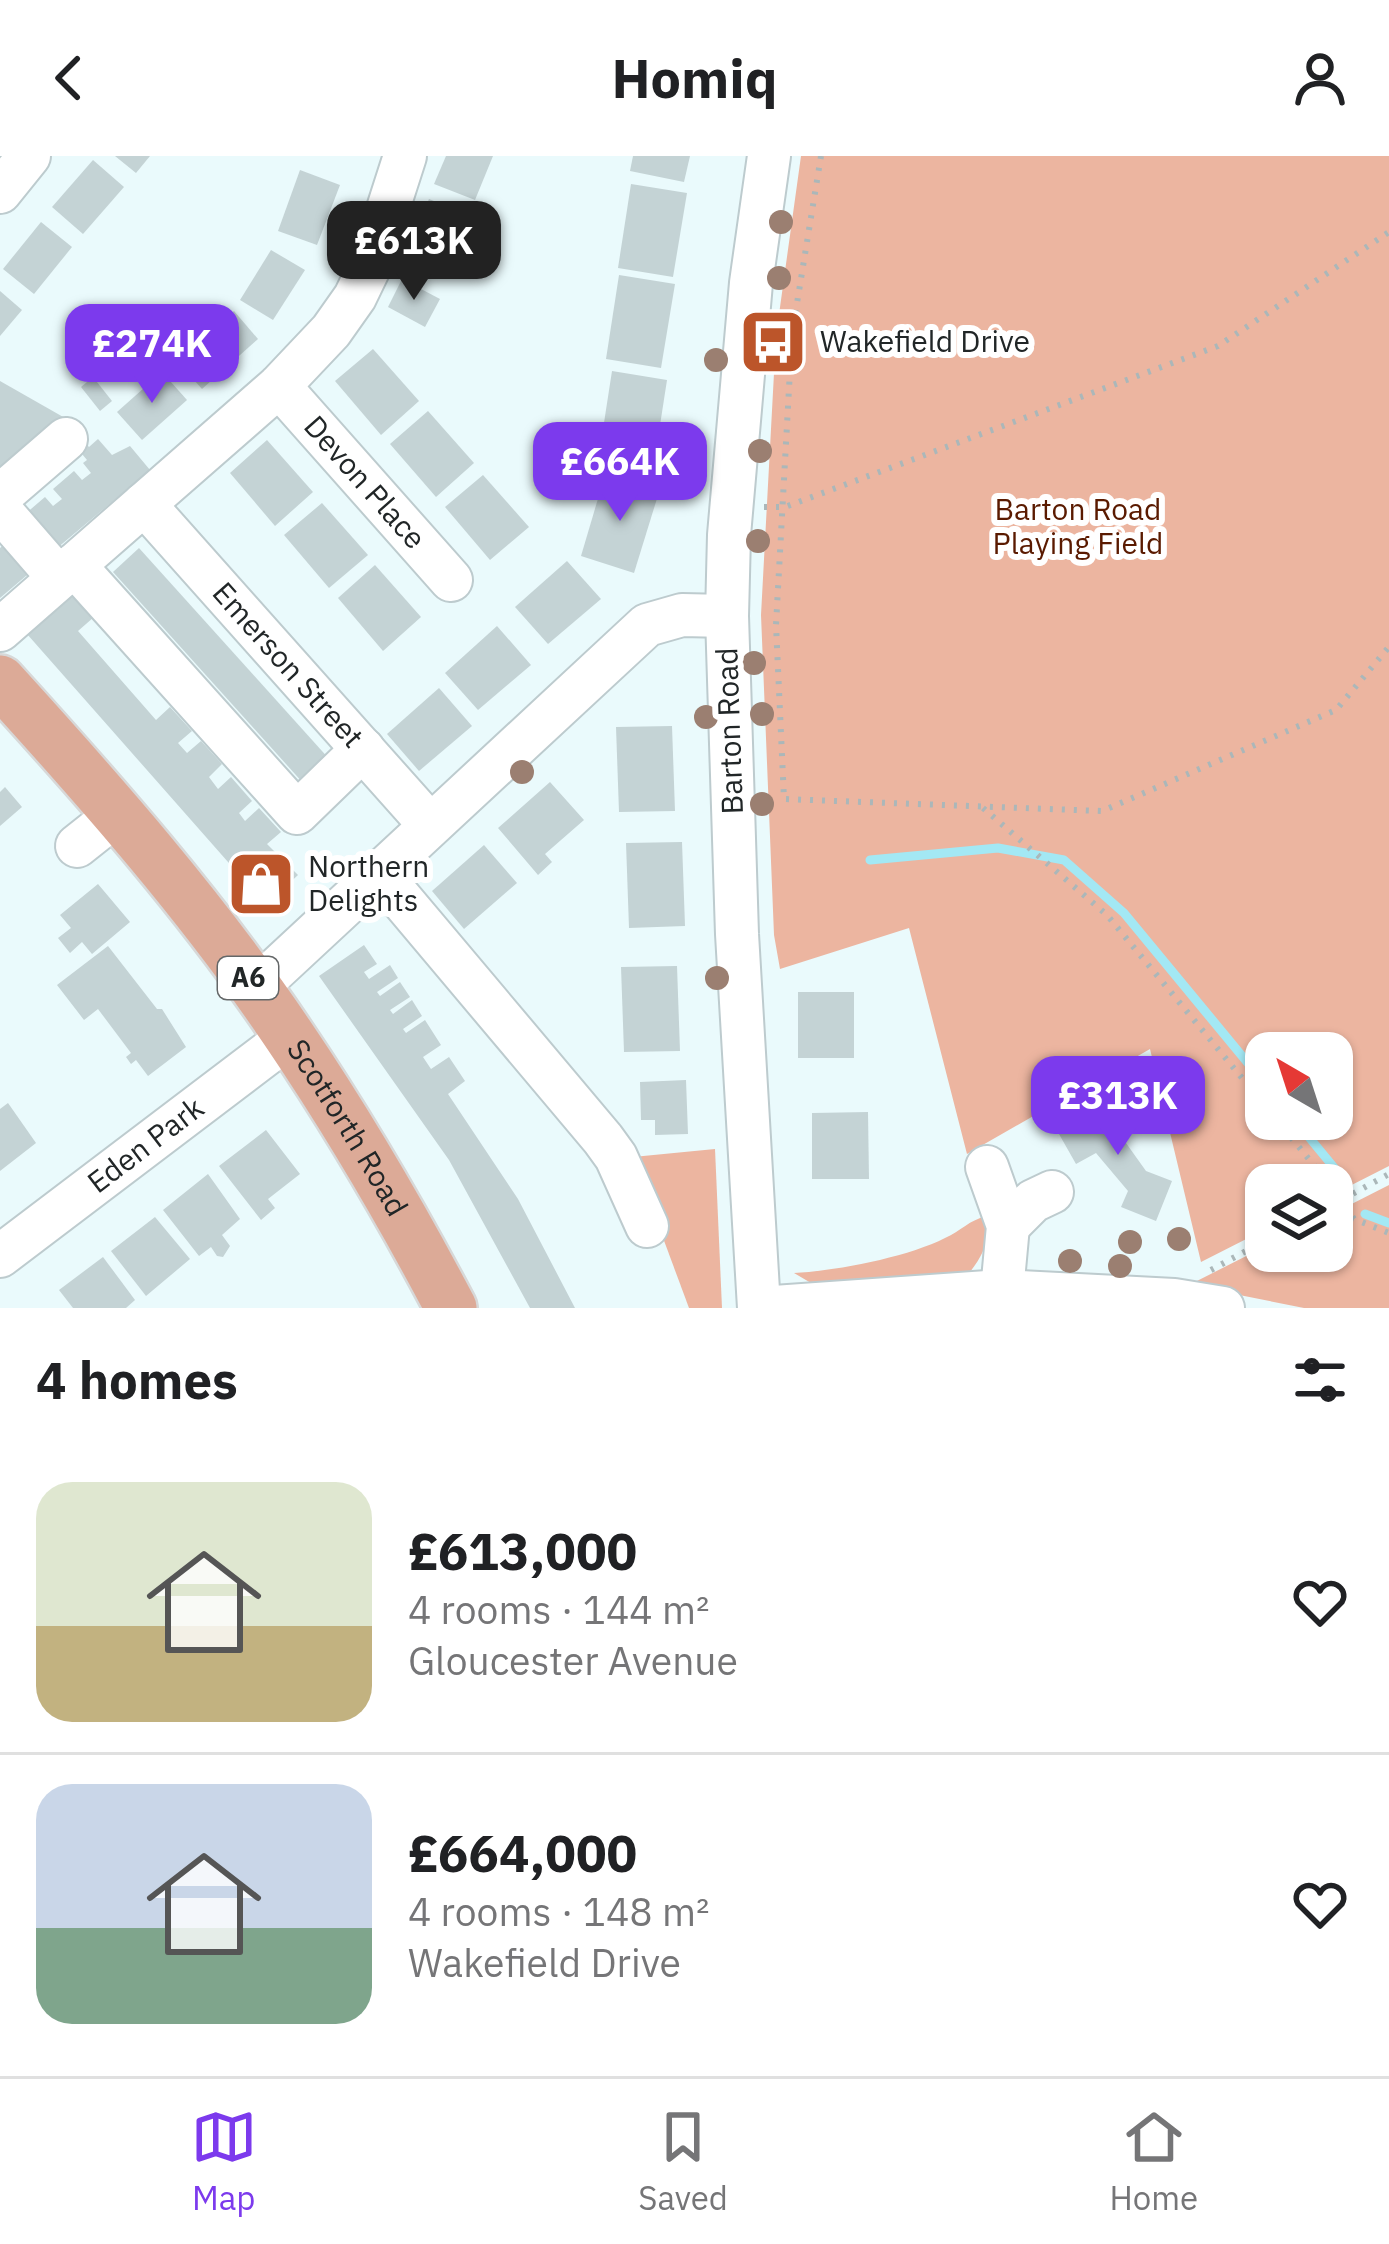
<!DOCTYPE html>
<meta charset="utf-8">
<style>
:root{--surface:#fff;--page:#f6f6f6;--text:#202124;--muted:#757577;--line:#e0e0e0;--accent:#7c3aed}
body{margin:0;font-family:"IBM Plex Sans",sans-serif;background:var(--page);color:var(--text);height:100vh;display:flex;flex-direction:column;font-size:45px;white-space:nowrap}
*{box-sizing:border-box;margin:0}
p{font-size:39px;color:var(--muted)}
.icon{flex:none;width:66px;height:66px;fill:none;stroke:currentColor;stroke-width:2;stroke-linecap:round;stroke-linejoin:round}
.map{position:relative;height:1152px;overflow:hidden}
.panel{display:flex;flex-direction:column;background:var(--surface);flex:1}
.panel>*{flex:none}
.needle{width:78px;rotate:321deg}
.fabs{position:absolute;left:1245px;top:876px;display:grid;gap:24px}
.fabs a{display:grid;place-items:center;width:108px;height:108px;border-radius:24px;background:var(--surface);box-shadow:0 3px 9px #0004;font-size:60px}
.price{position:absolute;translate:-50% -102px;padding:0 27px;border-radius:24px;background:var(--accent);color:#fff;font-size:39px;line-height:78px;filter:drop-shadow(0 3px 6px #0008)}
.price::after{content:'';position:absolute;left:50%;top:72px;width:36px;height:27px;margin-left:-18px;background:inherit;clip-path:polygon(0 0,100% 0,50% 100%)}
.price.active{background:#222;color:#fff}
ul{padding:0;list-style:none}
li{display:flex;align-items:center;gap:36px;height:300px;padding:0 36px}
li+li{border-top:3px solid var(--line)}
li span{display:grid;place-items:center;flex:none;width:336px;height:240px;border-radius:36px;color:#555}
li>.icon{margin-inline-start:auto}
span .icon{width:144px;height:144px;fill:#fffc;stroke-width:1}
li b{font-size:51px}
h2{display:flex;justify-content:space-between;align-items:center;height:144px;padding:0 36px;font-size:51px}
header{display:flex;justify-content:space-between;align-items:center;height:156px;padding:0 36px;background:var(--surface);font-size:54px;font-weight:700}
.tabs{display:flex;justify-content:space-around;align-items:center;height:168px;border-top:3px solid var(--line);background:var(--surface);font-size:33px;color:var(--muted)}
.tabs a{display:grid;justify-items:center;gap:6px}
.tabs .active{color:var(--accent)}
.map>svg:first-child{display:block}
.green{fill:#ecb5a0;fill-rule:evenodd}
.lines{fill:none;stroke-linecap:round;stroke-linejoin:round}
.stream{stroke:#a3e8f4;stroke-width:9}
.building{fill:#c4d3d5}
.minor-casing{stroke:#bdcbce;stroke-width:46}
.major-casing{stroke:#d7d8d8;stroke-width:56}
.path{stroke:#abb7b9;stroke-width:6;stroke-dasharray:3 9;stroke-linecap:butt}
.minor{stroke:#fff;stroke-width:42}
.major{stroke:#dcaa97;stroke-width:51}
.tree{fill:#9b7f71}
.labels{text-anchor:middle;stroke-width:12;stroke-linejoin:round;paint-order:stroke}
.shield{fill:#fff;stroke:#646768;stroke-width:3}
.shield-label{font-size:27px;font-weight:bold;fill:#212627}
.poi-label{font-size:30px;fill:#212627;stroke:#fff;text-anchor:start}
.street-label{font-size:30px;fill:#212627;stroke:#fff}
.park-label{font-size:30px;fill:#5a1a00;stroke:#fff}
</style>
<header><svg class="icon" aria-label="back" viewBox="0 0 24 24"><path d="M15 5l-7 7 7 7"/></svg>Homiq<svg class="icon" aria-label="person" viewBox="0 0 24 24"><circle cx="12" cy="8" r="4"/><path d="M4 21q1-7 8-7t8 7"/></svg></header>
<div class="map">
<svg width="1389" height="1152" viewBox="0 0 1389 1152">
<rect width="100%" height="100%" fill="#eafafc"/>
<!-- green -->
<g class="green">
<path d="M801 0H1389V1010L1332 1039V1029H1266V1073L1201 1106 1150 893 967 998 909 772 780 813 774 779 761 459 776 180ZM1266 897H1332V963H1266Z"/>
<path d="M715 993 722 1152H689L633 1001Z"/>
<path d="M1389 1029V1152H1304L1189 1129 1266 1090V1095H1332V1058Z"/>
<path d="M987 1060C991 1082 984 1098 970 1116L811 1127 794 1117C836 1115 908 1101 945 1082 961 1075 969 1064 987 1060Z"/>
</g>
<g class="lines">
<!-- stream -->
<g class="stream">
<path d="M870 704 998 692 1064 704 1124 757 1266 929"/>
<path d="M1294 963 1336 1014"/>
<path d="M1365 1058 1389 1067"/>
</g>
</g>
<!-- building -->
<g class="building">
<path d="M115 0H150L136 17Z"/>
<path d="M446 0H493L475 44 434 28Z"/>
<path d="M633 0H690L684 26 630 15Z"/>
<path d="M93 4 124 31 83 78 52 51Z"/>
<path d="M300 14 340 29 317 89 278 75Z"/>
<path d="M631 28 687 37 673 121 618 112Z"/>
<path d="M429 43 471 60 446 119 405 102Z"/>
<path d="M41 66 72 91 34 138 3 113Z"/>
<path d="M271 94 305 114 273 164 240 144Z"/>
<path d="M619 119 675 128 661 212 606 203Z"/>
<path d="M402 123 440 143 425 171 388 151Z"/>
<path d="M0 135 22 154 0 180Z"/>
<path d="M234 155 258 183 202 233 177 205Z"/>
<path d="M373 193 419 245 381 279 335 225Z"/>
<path d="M612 215 667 224 654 308 599 299Z"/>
<path d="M162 216 187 244 142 284 117 256Z"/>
<path d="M93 221 112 245 100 255 81 231Z"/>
<path d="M0 225 72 266 0 321Z"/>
<path d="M428 255 474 307 436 341 390 288Z"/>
<path d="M80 281 89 291 98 283 112 299 130 290 150 314 50 398 24 359 45 341 53 350 62 343 53 333 74 315 82 324 91 317 83 307 87 304 73 287Z"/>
<path d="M267 284 313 336 275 370 230 317Z"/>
<path d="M483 319 529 371 490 404 445 351Z"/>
<path d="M605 319 659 336 634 417 581 400Z"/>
<path d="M322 347 368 399 329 432 284 379Z"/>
<path d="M15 380 40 408 0 442V392Z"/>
<path d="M139 392 340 615 313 638 113 416Z"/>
<path d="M567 405 601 443 548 488 515 451Z"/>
<path d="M375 409 421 461 383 495 338 442Z"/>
<path d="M74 438 94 461 78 475 156 564 170 551 192 575 178 587 187 597 201 585 222 608 209 621 218 633 231 621 252 645 239 657 245 665 259 652 281 676 267 688 298 719 266 749 27 478Z"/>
<path d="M497 470 531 509 478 554 445 517Z"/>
<path d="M439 532 472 570 419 615 387 578Z"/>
<path d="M672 570 675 655 619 656 616 571Z"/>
<path d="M550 626 584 664 545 698 552 706 538 719 498 672Z"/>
<path d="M5 631 22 651 0 670V636Z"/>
<path d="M682 686 685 770 629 772 626 687Z"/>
<path d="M484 689 517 727 464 773 432 735Z"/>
<path d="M98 728 130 766 92 798 82 786 70 797 58 782 71 772 60 759Z"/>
<path d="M364 789 377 808 364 816 369 823 390 809 398 822 377 836 380 840 400 826 410 841 390 854 393 858 412 844 422 860 403 873 406 877 425 864 441 889 423 901 431 913 449 901 465 925 448 938 518 1043 575 1152H530L449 1004 319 820Z"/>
<path d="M108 790 157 853H162L186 891 148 920 136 904 131 908 126 901 131 897 98 853 84 864 57 829Z"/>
<path d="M677 810 680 895 624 896 621 811Z"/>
<rect x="798" y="836" width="56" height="66"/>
<path d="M686 924 688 978 655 979V964H641L640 926Z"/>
<path d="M1115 944 1134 973 1121 980 1146 1015 1172 1025 1156 1065 1121 1051 1128 1035 1096 997 1076 1008 1059 978Z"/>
<path d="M8 947 36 987 0 1015V953Z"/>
<path d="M868 956 869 1023H812V957Z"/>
<path d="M266 974 300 1018 268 1043 275 1052 261 1064 219 1010Z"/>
<path d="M208 1018 240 1063 222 1079 230 1090 223 1101 217 1100 211 1091 199 1100 163 1054Z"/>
<path d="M155 1061 190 1103 146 1140 111 1095Z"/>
<path d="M103 1101 135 1144 126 1152H73L59 1134Z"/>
</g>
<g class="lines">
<!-- minor casing -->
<g class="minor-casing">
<g id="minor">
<path d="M0 36 29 0"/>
<path id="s1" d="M279 230 451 424"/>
<path d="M0 340 66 283"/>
<path id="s2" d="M144 348 430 669"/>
<path d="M0 354 59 422"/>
<path d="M74 409 297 657 363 593"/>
<path d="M0 474 279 230 331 175 355 141 369 112 405 0"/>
<path d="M77 690 116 659"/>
<path d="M380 718 603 983 616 1001 647 1070"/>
<path d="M256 832 647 469 682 459 727 460"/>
<path d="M987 1011 1008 1070 1002 1135"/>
<path d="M1008 1070 1033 1045 1052 1036"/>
<path id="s3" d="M0 1100 290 880"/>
<path d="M759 1152 737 778 727 460 729 379 751 127 769 0"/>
<path d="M759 1152 1002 1135 1174 1144 1223 1152"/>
</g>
</g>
<!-- major casing -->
<g class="major-casing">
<g id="major">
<path id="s4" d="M0 525C101 636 204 753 288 878 347 965 402 1059 451 1152"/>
</g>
</g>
<!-- path -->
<g class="path">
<path d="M821 0 792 178 776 469 784 643 1102 655 1336 554 1388 492 1389 486"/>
<path d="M764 351H785L1218 190 1389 76"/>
<path d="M983 652 1107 759 1266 951"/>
<path d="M1276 963 1330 1029"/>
<path d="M1332 1031 1354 1063 1389 1077"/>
<path d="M1332 1049 1389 1018"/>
<path d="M1211 1114 1266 1084"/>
</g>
<!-- minor -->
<use href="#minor" class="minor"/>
<!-- major -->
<use href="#major" class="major"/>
</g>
<!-- trees -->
<g class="tree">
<circle cx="781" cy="66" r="12"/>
<circle cx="779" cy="122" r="12"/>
<circle cx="716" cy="204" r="12"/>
<circle cx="760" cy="295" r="12"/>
<circle cx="758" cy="385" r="12"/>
<circle cx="754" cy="507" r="12"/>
<circle cx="762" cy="558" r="12"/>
<circle cx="706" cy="561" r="12"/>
<circle cx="522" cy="616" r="12"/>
<circle cx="762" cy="648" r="12"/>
<circle cx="717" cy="822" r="12"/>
<circle cx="1179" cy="1083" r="12"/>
<circle cx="1130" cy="1086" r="12"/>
<circle cx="1070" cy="1105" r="12"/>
<circle cx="1120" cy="1110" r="12"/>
</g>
<!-- icons -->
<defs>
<g id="bus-square" transform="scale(3.45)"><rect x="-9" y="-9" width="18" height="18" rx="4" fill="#bc552a" stroke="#fff"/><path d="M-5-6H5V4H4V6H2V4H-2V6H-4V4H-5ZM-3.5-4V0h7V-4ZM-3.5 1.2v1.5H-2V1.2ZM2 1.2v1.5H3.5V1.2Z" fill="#fff"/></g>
<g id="shop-square" transform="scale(3.45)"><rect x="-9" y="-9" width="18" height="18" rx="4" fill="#bc552a" stroke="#fff"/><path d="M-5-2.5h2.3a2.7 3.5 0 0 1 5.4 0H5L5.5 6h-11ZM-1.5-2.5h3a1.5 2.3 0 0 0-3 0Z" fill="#fff"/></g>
</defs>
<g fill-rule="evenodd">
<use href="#bus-square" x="773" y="186"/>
<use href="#shop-square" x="261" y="728"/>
</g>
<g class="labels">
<!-- shield labels -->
<rect class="shield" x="218" y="801" width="60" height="42" rx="9"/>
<g class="shield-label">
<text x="248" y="831">A6</text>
</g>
<!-- poi labels -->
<g class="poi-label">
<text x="820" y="196">Wakefield Drive</text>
<text x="308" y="721">Northern<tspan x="308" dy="34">Delights</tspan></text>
</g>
<!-- street labels -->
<g class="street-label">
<text dy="10" stroke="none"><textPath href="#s1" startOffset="129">Devon Place</textPath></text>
<text dy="10" stroke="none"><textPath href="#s2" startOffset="216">Emerson Street</textPath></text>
<text transform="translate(730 575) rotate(-92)" y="10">Barton Road</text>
<text dy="10" stroke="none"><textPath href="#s4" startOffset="567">Scotforth Road</textPath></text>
<text dy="10" stroke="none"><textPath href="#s3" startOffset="183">Eden Park</textPath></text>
</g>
<!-- park labels -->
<g class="park-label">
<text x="1078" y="364">Barton Road<tspan x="1078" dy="34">Playing Field</tspan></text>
</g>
</g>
</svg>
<div class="fabs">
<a><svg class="needle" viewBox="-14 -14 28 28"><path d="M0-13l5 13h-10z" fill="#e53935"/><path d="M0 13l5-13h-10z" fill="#757577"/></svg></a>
<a><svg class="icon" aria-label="layers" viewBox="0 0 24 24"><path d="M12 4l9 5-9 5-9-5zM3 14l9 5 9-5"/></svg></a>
</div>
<b class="price active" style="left:414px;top:147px">£613K</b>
<b class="price" style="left:152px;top:250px">£274K</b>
<b class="price" style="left:620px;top:368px">£664K</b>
<b class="price" style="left:1118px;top:1002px">£313K</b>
</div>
<section class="panel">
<h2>4 homes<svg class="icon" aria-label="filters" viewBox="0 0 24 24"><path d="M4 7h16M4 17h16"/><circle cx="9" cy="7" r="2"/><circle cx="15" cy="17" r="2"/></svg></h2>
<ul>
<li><span style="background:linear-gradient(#dfe7d0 60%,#c2b280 0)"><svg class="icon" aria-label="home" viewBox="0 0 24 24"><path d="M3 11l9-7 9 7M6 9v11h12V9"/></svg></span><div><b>£613,000</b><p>4 rooms · 144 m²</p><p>Gloucester Avenue</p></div><svg class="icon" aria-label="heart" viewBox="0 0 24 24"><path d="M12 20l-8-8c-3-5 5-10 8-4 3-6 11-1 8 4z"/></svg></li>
<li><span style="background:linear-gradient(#c9d6e8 60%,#7fa58c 0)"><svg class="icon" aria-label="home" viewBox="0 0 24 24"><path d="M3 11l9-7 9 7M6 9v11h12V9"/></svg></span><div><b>£664,000</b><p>4 rooms · 148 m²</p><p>Wakefield Drive</p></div><svg class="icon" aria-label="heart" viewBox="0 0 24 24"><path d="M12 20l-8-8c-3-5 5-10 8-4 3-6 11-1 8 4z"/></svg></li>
</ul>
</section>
<nav class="tabs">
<a class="active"><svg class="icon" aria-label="map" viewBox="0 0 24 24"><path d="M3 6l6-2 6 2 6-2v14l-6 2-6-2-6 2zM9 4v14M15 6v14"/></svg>Map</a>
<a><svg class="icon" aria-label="saved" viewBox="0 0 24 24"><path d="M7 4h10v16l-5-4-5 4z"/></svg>Saved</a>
<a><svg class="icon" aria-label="home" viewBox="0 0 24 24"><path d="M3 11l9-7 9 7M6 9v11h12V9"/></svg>Home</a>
</nav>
